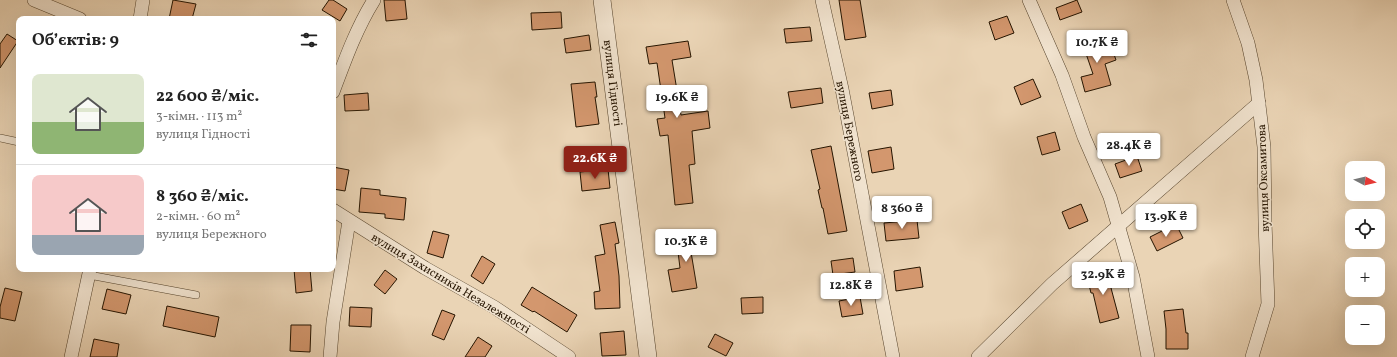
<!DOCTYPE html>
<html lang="uk">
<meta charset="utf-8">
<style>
:root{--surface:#fff;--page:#f6f6f6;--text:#222;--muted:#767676;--line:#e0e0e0;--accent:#8f2418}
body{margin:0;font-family:Vollkorn,serif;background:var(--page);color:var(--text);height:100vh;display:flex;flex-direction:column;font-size:15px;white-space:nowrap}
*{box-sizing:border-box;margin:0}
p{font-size:13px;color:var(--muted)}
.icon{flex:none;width:22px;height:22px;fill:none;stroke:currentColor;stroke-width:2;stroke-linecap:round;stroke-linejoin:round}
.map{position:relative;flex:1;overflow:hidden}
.panel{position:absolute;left:16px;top:16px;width:320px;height:256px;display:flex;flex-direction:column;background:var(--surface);border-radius:8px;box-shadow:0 4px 16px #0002}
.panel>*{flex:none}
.needle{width:26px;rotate:97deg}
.tools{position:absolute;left:1345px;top:161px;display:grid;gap:8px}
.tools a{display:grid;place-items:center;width:40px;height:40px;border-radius:8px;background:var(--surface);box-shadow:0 4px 16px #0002;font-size:20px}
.price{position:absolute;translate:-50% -34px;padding:0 9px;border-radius:4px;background:#fff;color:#222;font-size:13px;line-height:26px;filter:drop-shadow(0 1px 2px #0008)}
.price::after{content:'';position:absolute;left:50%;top:24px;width:12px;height:9px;margin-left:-6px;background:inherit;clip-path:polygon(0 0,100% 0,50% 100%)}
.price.selected{background:var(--accent);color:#fff}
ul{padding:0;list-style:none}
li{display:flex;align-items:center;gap:12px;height:100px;padding:0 16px}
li+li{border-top:1px solid var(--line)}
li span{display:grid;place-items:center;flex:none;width:112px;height:80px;border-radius:8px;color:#555}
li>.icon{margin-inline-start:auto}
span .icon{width:48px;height:48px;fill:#fffc;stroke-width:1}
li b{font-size:17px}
h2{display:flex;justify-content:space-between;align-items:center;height:48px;padding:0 16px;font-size:17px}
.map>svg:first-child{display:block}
.building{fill:#d3976e;stroke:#251400}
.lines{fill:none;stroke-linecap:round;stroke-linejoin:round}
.service-casing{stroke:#56442d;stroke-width:8}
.minor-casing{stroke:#56442d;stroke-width:14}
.tertiary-casing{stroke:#56442d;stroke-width:18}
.service{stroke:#f1e3cf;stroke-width:7}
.minor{stroke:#f1e3cf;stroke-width:13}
.tertiary{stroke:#f1e3cf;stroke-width:17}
.labels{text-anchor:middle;stroke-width:3;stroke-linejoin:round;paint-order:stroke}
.street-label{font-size:12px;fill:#251400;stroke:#f1e3cf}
</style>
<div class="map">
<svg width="1397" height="357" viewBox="0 0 1397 357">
<rect width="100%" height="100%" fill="#ead4b5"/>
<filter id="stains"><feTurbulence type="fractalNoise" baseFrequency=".005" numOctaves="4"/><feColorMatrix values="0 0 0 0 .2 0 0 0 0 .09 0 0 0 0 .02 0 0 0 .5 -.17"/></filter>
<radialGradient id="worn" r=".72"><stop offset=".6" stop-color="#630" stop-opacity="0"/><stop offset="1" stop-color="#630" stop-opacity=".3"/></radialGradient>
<!-- building -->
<g class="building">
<path d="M173 0 196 4 192 19H169Z"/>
<path d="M329 0H333L347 9 340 21 322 10Z"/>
<path d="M384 0H405L407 19 386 21Z"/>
<path d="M839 0H860L866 37 845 40Z"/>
<path d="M1077 0 1082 12 1060 20 1056 8Z"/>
<path d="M561 12 562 28 532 30 531 13Z"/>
<path d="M1007 16 1014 33 995 40 989 22Z"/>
<path d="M810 27 812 41 786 43 784 29Z"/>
<path d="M7 34 18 41 0 68V44Z"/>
<path d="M589 35 591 50 566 53 564 39Z"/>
<path d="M1097 37 1100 46 1110 43 1116 60 1105 64 1111 85 1085 92 1081 77 1093 74 1082 42Z"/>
<path d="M688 41 691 57 672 60 681 115 708 111 710 128 692 131 695 164 689 165 693 203 675 205 668 135 660 136 657 119 665 118 657 63 649 64 646 47Z"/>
<path d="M1033 79 1041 97 1021 105 1014 87Z"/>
<path d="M595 82 597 97H595L599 124 576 127 571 84Z"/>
<path d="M821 88 823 103 791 108 788 92Z"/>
<path d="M891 90 893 105 872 109 869 93Z"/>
<path d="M368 93 369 110 345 111 344 95Z"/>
<path d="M1055 132 1060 150 1042 155 1037 137Z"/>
<path d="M831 146 847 231 828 234 823 208H822L818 190 820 189 811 150Z"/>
<path d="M891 147 894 169 872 173 868 151Z"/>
<path d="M1137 156 1142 171 1120 178 1115 164Z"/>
<path d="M333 167 349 170 345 191 333 189Z"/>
<path d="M608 169 610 188 582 191 580 172Z"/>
<path d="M361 188 380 190V195L406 198 404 220 385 218V214L359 212Z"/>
<path d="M1081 204 1088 221 1069 229 1062 212Z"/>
<path d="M917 220 919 238 886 241 884 223Z"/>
<path d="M615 222 619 243 615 244 619 276 620 308 595 309 594 292 600 291 595 256 605 254 600 225Z"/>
<path d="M1176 224 1183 238 1157 251 1150 237Z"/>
<path d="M433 231 449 235 443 258 427 253Z"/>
<path d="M702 233 704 251 691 252 697 288 672 292 668 270 680 268 676 236Z"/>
<path d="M482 256 495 264 483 284 471 276Z"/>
<path d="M853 258 855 272 833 275 831 261Z"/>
<path d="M920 267 923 287 896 291 894 271Z"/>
<path d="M294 269H310L312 291 296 293Z"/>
<path d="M385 270 397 279 385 294 374 285Z"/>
<path d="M1108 271 1113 287 1111 288 1119 318 1100 323 1093 293H1091L1087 277Z"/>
<path d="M532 287 577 315 567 332 534 311 533 312 521 305Z"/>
<path d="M5 288 22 292 15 321 0 318V307Z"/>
<path d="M107 289 131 295 126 314 102 309Z"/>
<path d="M763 297V313L742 314 741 298Z"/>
<path d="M860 297 863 314 842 317 839 301Z"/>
<path d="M167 306 219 317 215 337 163 326Z"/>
<path d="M350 307 372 308 371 327 349 326Z"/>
<path d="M1183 309 1186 333H1188V349H1166V329L1164 311Z"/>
<path d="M442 310 455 315 444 340 432 335Z"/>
<path d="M291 325H311L310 352 290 351Z"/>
<path d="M624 331 626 355 602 356 600 333Z"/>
<path d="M715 334 733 343 726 356 708 347Z"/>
<path d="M478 337 492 346 485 357H465Z"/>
<path d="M94 339 119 344 117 357H90Z"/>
</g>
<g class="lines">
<!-- service casing -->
<g class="service-casing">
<g id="service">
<path d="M0 138 19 142"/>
<path d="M89 275 196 295"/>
</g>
</g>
<!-- minor casing -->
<g class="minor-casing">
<g id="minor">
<path d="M34 0 80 19"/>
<path d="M822 0 842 89 893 357"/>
<path d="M1029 0 1062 75 1084 137 1110 197 1133 277 1148 357"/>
<path d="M1233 0 1248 43 1256 80 1264 147 1265 222 1268 304 1252 357"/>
<path d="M140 19 143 0"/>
<path d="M333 92C345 60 356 29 374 0"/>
<path d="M333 210 425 268 494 307 569 357"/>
<path d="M71 357 90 269"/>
<path d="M330 357 333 322 349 221"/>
<path d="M978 357 1052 284 1259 103"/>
</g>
</g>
<!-- tertiary casing -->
<g class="tertiary-casing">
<path id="tertiary" d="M602 0 648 357"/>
</g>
<!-- service -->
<use href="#service" class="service"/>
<!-- minor -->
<use href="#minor" class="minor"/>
<!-- tertiary -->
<use href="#tertiary" class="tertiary"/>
</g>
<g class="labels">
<!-- street labels -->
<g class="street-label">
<text transform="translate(613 83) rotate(83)" y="4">вулиця Гідності</text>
<text transform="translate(850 131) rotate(79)" y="4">вулиця Бережного</text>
<text transform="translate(1263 178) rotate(-92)" y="4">вулиця Оксамитова</text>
<text transform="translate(451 283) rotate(31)" y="4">вулиця Захисників Незалежності</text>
</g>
</g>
<rect width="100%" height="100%" filter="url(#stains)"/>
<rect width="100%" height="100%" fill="url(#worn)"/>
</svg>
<div class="tools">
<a><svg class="needle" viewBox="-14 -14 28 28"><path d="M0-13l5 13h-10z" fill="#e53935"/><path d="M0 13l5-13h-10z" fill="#767676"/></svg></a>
<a><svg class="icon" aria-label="locate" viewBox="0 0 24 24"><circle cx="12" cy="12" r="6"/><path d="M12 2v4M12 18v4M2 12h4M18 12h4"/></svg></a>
<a>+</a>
<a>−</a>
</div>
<b class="price" style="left:1097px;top:64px">10.7K ₴</b>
<b class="price" style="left:677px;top:119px">19.6K ₴</b>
<b class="price" style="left:1129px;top:167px">28.4K ₴</b>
<b class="price selected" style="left:595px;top:180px">22.6K ₴</b>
<b class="price" style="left:902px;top:230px">8 360 ₴</b>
<b class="price" style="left:1166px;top:238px">13.9K ₴</b>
<b class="price" style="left:686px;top:263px">10.3K ₴</b>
<b class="price" style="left:1103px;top:296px">32.9K ₴</b>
<b class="price" style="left:851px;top:307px">12.8K ₴</b>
<section class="panel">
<h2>Об’єктів: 9<svg class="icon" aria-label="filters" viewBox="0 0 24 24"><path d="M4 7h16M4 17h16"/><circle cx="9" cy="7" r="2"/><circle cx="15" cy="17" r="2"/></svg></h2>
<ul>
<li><span style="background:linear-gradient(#dfe7d0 60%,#8fb573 0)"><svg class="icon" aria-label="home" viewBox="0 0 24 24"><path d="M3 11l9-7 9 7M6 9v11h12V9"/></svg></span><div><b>22 600 ₴/міс.</b><p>3-кімн. · 113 m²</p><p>вулиця Гідності</p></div></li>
<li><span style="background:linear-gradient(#f6c9c9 75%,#9aa5b1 0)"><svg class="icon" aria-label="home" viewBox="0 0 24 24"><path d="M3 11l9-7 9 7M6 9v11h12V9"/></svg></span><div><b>8 360 ₴/міс.</b><p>2-кімн. · 60 m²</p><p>вулиця Бережного</p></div></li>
</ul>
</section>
</div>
